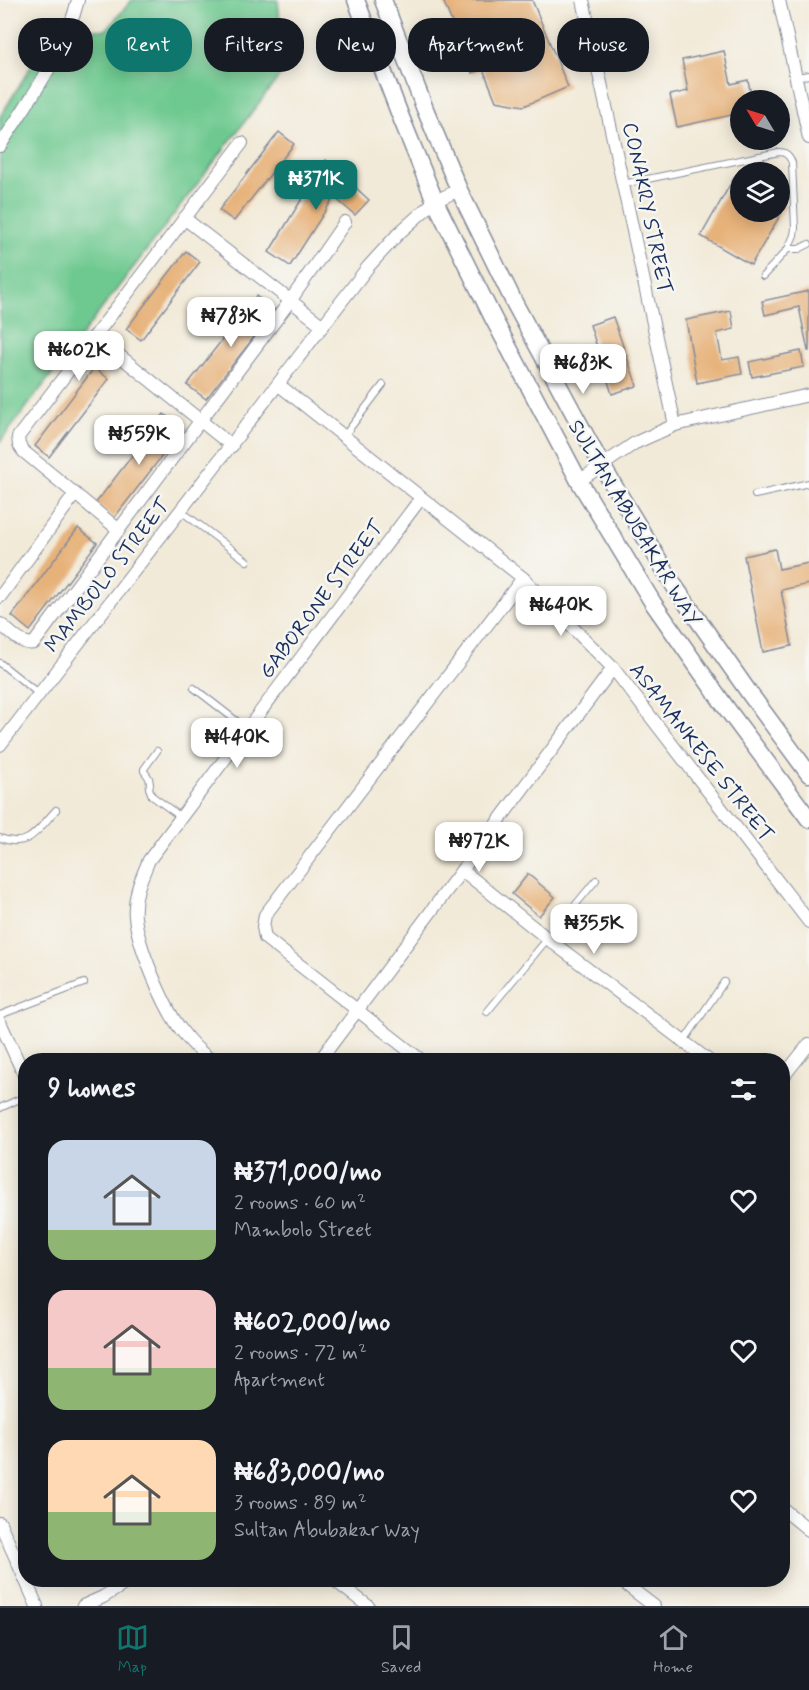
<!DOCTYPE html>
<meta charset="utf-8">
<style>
:root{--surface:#171b24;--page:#242831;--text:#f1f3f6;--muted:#9ea1a6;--line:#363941;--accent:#0f766e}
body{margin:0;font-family:Mynerve,sans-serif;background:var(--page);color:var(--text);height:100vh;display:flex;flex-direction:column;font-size:22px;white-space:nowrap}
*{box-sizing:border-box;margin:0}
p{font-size:20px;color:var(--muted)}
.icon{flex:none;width:33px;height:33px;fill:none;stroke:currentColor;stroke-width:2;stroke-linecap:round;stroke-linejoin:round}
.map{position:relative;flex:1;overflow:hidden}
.details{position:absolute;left:18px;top:1053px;width:772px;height:534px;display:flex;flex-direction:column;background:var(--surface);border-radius:24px;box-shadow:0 3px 15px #0003}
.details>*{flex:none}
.hud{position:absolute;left:18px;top:18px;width:774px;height:54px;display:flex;gap:12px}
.needle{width:39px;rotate:308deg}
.controls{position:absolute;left:730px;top:90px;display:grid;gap:12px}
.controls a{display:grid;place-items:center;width:60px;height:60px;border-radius:50%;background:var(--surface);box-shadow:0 3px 15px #0003;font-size:30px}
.price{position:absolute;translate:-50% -51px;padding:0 14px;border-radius:12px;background:#fff;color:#222;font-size:20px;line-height:39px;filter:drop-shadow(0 2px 3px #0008)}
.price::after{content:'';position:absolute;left:50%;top:36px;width:18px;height:14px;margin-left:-9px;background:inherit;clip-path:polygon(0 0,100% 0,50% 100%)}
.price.selected{background:var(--accent);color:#fff}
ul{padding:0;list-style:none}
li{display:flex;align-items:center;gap:18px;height:150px;padding:0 30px}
li span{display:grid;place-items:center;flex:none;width:168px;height:120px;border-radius:18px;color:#555}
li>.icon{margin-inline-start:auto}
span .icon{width:72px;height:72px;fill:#fffc;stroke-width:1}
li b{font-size:26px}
h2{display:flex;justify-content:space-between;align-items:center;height:72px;padding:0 30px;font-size:26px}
.pill{padding:0 21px;border-radius:24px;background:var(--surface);box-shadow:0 3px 15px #0003;font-size:21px;line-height:54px}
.pill.selected{background:var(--accent);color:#fff}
.tab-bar{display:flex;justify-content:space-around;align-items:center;height:84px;border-top:2px solid var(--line);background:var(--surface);font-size:16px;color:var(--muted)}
.tab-bar a{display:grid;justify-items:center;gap:3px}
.tab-bar .selected{color:var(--accent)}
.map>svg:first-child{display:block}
.green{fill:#6ec990;stroke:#447c77;stroke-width:1.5}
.building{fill:#e7b27a}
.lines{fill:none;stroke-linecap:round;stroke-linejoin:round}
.lane-casing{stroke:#868c9b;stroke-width:8}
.street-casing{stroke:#868c9b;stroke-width:14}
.secondary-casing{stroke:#868c9b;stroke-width:19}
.lane{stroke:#fff;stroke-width:6}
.street{stroke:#fff;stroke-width:12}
.secondary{stroke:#fff;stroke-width:16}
.labels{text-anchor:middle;stroke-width:5;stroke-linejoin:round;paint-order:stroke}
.street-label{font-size:21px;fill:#1b2f5e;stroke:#f6f6f2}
</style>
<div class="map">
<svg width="809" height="1606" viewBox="0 0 809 1606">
<rect width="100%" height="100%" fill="#f6f6f2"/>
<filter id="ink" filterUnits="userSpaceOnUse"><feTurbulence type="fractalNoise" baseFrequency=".0167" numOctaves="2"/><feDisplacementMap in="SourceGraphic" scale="12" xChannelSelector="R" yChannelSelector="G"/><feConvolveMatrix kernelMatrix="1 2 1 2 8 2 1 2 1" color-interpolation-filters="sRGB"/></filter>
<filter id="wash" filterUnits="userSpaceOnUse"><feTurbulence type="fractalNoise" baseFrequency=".008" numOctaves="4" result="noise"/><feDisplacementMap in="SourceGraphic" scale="24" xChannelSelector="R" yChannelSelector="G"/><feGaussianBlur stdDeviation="1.35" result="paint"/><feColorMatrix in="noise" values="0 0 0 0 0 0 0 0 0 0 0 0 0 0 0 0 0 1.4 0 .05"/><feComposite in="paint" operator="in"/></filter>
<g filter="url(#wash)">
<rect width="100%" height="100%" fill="#f2ead8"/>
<!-- green -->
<path class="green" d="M132 0H278L285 69 0 442V117L55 27 106 30Z"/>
<g id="blocks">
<!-- building -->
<g class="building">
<path d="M443 0H532L568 87 524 106 496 101 483 69 472 73Z"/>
<path d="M724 51 731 84 748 80 752 100H741V113L677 127 670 95 688 91 682 60Z"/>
<path d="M279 132 294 144 234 221 219 210Z"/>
<path d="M326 160 369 200 355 215 334 197 290 266 269 252Z"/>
<path d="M735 176 741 179V212H780V202L786 205 751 265 701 236Z"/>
<path d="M186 251 200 262 141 340 126 329Z"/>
<path d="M809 291V351H808L799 307 765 315 762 301Z"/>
<path d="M256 296 275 310 206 399 187 385Z"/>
<path d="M731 311 734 329 717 333 722 360 739 357 742 374 697 383 686 320Z"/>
<path d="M613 317 637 386 612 394 590 325Z"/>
<path d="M801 351 804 367 752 377 749 362Z"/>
<path d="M94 368 109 379 49 457 35 446Z"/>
<path d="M164 414 183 429 114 518 95 504Z"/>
<path d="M78 528 97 543 30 631 12 616Z"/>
<path d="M775 549 779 569 809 563V584L781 590 792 646 763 652 744 556Z"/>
<path d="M528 874 555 897 539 916 512 894Z"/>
</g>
</g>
</g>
<g filter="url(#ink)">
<use href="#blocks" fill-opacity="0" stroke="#868c9b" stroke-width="1.5"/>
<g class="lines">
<!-- lane casing -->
<g class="lane-casing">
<g id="lane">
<path d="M796 77 809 75"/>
<path d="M623 184 779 152C786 152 790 156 792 163L795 228 794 235 788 249 763 276"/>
<path d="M788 249H799L809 244"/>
<path d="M344 436 383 385"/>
<path d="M755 495 809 483"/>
<path d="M181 511 247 561"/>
<path d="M0 663 39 694"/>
<path d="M194 688 247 729"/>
<path d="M157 751 144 769V771L149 778 150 784 149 788 152 796 181 817"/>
<path d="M0 838C30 849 37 830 56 810"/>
<path d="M487 1012 596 880"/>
<path d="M0 1015 84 983"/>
<path d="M684 1041 724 982"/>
<path d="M0 1108 26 1096"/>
</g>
</g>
<!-- street casing -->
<g class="street-casing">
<g id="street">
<path d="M583 0 675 425"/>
<path d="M779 0 809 138"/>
<path d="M0 146C29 100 65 53 78 0"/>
<path d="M184 218 323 326"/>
<path d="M95 336 232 446"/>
<path d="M279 385 523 578 613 668 809 922"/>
<path d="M579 481 635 443 675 425 809 395"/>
<path d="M119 530 23 451 19 445 18 437 242 143"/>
<path d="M0 597 75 494"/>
<path d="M0 624C10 631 21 646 34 643L290 301 345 222"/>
<path d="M0 745 368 267 399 233 435 201 459 190"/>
<path d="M462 870 548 939 708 1060"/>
<path d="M0 1022 26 1079"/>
<path d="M211 1060C200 1052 190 1042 182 1031 164 1008 138 946 135 917 133 896 141 879 149 860L421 498"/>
<path d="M320 1060 613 668"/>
<path d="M421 1060 265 938 263 927 265 915 523 578"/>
<path d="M783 1077 809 1044"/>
<path d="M783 1509 809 1530"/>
<path d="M0 1523 37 1606"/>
<path d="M334 1580 368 1606"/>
<path d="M620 1580 654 1606"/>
<path d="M83 1606 103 1597 131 1580"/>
</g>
</g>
<!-- secondary casing -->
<g class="secondary-casing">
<g id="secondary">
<path d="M356 0 400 115 435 201 492 316 579 481 653 603 727 709 809 819"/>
<path d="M383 0 425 109 459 190 515 304 602 466 675 587 750 694 809 774"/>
</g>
</g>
<!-- lane -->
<use href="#lane" class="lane"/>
<!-- street -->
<use href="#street" class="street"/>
<!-- secondary -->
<use href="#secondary" class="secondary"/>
</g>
</g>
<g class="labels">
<!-- street labels -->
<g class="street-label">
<text transform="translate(648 208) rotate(78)" y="7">CONAKRY STREET</text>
<text transform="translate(635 523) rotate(59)" y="7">SULTAN ABUBAKAR WAY</text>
<text transform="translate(107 575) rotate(-52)" y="7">MAMBOLO STREET</text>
<text transform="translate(321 599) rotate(-53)" y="7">GABORONE STREET</text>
<text transform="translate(702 752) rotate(52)" y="7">ASAMANKESE STREET</text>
</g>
</g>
</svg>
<div class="controls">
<a><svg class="needle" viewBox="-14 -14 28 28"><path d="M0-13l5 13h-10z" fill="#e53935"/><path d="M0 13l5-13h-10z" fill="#9ea1a6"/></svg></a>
<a><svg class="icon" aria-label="layers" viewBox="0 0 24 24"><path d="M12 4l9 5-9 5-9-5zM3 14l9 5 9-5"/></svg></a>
</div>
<b class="price selected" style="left:316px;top:211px">₦371K</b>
<b class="price" style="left:231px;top:348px">₦783K</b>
<b class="price" style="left:79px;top:382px">₦602K</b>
<b class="price" style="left:583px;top:395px">₦683K</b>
<b class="price" style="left:139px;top:466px">₦559K</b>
<b class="price" style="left:561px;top:637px">₦640K</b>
<b class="price" style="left:237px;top:769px">₦440K</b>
<b class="price" style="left:479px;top:873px">₦972K</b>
<b class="price" style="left:594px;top:955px">₦355K</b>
<div class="hud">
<a class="pill">Buy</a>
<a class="pill selected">Rent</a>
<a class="pill">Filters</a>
<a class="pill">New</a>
<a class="pill">Apartment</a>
<a class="pill">House</a>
</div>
<section class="details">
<h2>9 homes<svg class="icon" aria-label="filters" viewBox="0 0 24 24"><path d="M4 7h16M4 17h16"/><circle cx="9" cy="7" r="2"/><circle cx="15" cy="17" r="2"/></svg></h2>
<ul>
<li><span style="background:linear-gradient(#c9d6e8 75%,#8fb573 0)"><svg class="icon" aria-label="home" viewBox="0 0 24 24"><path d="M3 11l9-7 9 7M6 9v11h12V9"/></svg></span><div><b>₦371,000/mo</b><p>2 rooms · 60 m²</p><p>Mambolo Street</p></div><svg class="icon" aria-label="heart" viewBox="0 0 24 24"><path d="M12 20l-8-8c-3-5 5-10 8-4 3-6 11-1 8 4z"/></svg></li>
<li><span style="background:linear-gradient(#f6c9c9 65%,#8fb573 0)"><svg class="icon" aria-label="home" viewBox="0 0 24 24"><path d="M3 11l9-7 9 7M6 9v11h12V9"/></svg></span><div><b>₦602,000/mo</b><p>2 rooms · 72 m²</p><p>Apartment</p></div><svg class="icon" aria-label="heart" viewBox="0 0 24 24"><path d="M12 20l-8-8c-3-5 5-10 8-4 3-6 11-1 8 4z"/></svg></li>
<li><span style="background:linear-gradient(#ffd9b3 60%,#8fb573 0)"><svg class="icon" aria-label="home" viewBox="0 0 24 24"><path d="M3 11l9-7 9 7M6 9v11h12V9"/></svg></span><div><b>₦683,000/mo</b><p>3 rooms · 89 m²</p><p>Sultan Abubakar Way</p></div><svg class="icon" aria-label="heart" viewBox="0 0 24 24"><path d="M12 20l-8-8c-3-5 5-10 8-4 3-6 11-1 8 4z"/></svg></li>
</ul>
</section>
</div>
<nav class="tab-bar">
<a class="selected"><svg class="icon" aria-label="map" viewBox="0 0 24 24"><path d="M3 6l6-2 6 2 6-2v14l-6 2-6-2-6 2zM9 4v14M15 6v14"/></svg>Map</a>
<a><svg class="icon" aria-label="saved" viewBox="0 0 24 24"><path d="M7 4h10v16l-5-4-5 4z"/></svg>Saved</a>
<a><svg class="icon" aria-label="home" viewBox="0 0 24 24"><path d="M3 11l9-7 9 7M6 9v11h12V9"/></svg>Home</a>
</nav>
